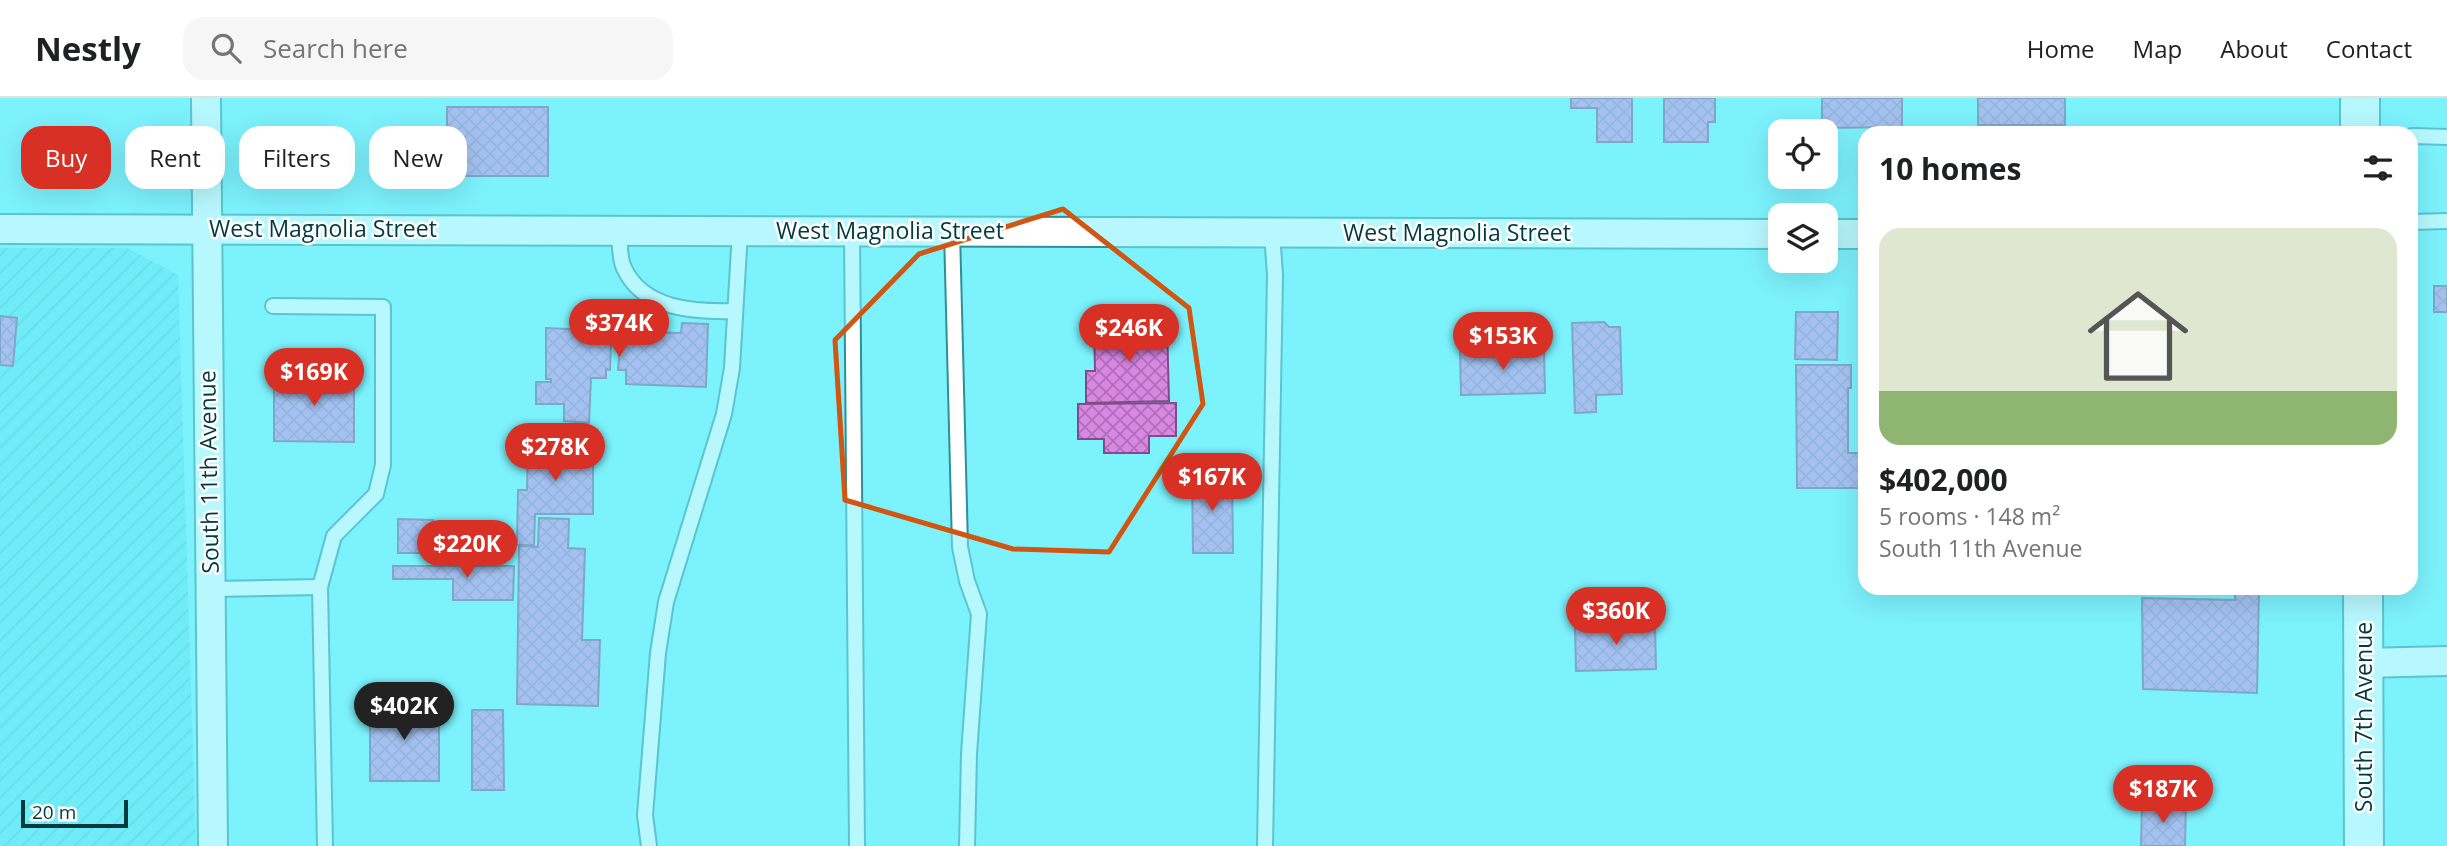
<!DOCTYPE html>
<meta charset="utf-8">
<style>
:root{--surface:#fff;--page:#f6f6f6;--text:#202124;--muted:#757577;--line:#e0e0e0;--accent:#d93025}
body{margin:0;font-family:"Open Sans",sans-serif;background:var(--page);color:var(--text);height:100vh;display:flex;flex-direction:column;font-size:26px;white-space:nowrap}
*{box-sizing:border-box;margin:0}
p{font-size:23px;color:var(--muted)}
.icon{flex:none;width:38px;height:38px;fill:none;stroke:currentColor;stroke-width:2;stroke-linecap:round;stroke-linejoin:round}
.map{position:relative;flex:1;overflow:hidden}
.drawer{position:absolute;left:1858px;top:28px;width:560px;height:469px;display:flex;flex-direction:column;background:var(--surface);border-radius:21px;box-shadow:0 7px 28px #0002}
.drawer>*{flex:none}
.hud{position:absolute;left:21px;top:28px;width:665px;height:63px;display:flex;gap:14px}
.controls{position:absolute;left:1768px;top:21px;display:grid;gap:14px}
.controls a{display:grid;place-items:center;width:70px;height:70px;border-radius:14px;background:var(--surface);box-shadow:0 7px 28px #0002;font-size:35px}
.scale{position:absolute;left:21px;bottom:18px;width:107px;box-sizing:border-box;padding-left:7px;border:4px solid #013a3f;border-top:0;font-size:19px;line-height:24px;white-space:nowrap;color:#013a3f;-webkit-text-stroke:5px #fefefe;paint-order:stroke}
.price{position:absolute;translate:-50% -60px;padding:0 16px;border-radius:24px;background:var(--accent);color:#fff;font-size:23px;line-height:46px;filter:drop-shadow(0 2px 4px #0008)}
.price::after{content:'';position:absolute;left:50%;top:42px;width:21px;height:16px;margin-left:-10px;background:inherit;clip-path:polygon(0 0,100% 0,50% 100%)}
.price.current{background:#222;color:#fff}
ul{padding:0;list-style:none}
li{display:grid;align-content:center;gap:14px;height:371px;padding:0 21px}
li+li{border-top:2px solid var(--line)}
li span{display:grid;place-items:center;height:217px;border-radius:21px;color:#555}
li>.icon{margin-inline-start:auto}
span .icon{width:126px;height:126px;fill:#fffc;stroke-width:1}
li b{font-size:30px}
h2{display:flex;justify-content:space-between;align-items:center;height:84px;padding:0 21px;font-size:30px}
.tag{padding:0 24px;border-radius:21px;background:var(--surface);box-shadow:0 7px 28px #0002;font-size:24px;line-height:63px}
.tag.current{background:var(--accent);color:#fff}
header{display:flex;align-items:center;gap:42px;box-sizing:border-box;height:98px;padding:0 35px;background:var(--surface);border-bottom:2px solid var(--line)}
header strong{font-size:33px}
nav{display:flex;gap:38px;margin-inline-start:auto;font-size:24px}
.search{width:490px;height:63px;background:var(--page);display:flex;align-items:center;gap:18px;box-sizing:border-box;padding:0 24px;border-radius:21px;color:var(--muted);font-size:26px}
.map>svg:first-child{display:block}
.industrial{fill:url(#industrial-furrows)}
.building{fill:url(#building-cross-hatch);stroke:#824d87;stroke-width:2}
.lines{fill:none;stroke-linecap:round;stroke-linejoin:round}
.lane-casing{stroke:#308e96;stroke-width:18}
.street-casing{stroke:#308e96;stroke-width:32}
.secondary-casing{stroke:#308e96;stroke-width:42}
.lane{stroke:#fff;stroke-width:14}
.street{stroke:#fff;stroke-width:28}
.secondary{stroke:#fff;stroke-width:38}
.marked{fill:none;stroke:#d15611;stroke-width:5;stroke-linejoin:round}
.labels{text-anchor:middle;stroke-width:5;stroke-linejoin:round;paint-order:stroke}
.street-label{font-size:23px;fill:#013a3f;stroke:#fefefe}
</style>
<header>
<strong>Nestly</strong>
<div class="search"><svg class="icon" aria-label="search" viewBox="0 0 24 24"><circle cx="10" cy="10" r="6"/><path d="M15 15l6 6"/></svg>Search here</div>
<nav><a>Home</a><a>Map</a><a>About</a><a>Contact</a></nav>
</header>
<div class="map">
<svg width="2447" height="748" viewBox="0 0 2447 748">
<defs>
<pattern id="industrial-furrows" width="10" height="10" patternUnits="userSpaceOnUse" patternTransform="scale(1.75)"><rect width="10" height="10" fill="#60e4f0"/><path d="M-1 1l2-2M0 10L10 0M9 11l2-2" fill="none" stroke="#52c4cf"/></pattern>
<pattern id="building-cross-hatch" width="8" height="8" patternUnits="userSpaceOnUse" patternTransform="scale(1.75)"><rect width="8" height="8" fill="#da86e3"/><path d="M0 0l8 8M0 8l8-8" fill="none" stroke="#ae6fb9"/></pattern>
</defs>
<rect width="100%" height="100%" fill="#7cf2fd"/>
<!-- industrial -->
<path class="industrial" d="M0 150H127L178 177 196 748H0Z"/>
<!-- building -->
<g class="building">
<path d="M1571 0H1632V44H1597V10H1571Z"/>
<path d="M1664 0H1715V24H1708V44H1664Z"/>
<path d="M1822 0H1902V29L1822 30Z"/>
<rect x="1978" y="0" width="87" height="27"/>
<rect x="447" y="9" width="101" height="69"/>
<rect x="2434" y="188" width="13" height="26"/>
<path d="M591 212 647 214 646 234 681 235 682 225 708 226 706 289 626 286V272H618L620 245H611L610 272 606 271V280H591L589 325 564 323V306H536V284H551V281H546V230L591 232Z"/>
<path d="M1796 214H1838L1837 262 1795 261Z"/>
<path d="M0 218 17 220 13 268 0 267Z"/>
<path d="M1604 224 1609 229H1620L1622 296 1596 297V314L1575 315 1572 225Z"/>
<path d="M1167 226 1169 303 1086 305V273H1095L1094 227Z"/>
<path d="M1544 250 1545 295 1461 297 1460 252Z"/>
<path d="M1796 267H1851V290H1848V355H1866V390H1797Z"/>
<path d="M274 277H354V344L274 343Z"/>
<path d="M1176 305V338H1149V355H1104V341H1078V306Z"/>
<path d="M528 341H593V416H535L534 447H517L518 392H527Z"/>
<path d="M1192 375H1232L1233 455H1193Z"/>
<path d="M539 420 569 421 568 450 585 451 582 542H600L598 608 517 606 519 448 538 449Z"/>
<path d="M398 421 433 422V455H398Z"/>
<rect x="458" y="428" width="15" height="32"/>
<path d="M393 468H514L513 502H453V481H393Z"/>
<path d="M2235 491 2259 492 2257 595 2143 591 2142 500 2235 502Z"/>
<path d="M1655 525 1656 571 1576 573 1575 527Z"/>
<rect x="370" y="605" width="69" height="78"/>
<path d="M472 612H503L504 692H472Z"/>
<path d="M2142 705 2186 706 2185 748H2141Z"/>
</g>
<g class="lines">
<!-- lane casing -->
<g class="lane-casing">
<g id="lane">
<path d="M2412 38 2447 39"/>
<path d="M2412 124 2447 123"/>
<path d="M619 132C620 144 619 160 624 170 643 212 695 214 735 213"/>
<path d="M852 133 857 748"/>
<path d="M952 133 960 449 967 483 979 516 969 656 967 748"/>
<path d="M273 208 383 209V367L376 396 334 438 320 489 325 748"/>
<path d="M210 491 320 489"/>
<path d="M649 748 645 717 658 555 666 504 724 316 732 270 740 133"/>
<path d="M1265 748 1275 177 1272 135"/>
</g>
</g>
<!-- street casing -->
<g class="street-casing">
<g id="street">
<path d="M206 0 213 748"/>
<path d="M0 131 1780 136"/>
<path d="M1825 136H1866"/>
<path d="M2363 565 2447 563"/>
</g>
</g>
<!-- secondary casing -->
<g class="secondary-casing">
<g id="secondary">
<path d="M2360 0V35"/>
<path d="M2363 490 2364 748"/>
</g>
</g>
<!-- lane -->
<use href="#lane" class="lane"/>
<!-- street -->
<use href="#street" class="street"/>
<!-- secondary -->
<use href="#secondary" class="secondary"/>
</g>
<!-- marked area -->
<path d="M0 0H2447V748H0ZM1063 111 1189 210 1203 306 1109 454 1013 451 845 402 835 242 919 156Z" fill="#7cf2fd" fill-opacity=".55" fill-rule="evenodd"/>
<path class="marked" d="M1063 111 1189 210 1203 306 1109 454 1013 451 845 402 835 242 919 156Z"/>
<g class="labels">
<!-- street labels -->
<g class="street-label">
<text x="323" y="139">West Magnolia Street</text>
<text x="890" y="141">West Magnolia Street</text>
<text x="1457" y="143">West Magnolia Street</text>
<text transform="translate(209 374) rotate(-91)" y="8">South 11th Avenue</text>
<text transform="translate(2364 619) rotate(-90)" y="8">South 7th Avenue</text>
</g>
</g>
</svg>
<div class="controls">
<a><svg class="icon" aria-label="locate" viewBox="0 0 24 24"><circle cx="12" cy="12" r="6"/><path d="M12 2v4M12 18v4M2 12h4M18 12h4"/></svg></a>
<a><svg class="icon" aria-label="layers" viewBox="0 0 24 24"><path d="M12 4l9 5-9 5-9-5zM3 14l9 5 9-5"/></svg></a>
</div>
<div class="scale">20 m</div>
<b class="price" style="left:619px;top:261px">$374K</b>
<b class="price" style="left:1129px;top:266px">$246K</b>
<b class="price" style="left:1503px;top:274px">$153K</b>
<b class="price" style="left:314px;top:310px">$169K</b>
<b class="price" style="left:555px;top:385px">$278K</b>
<b class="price" style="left:1212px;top:415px">$167K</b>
<b class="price" style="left:467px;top:482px">$220K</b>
<b class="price" style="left:1616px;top:549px">$360K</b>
<b class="price current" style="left:404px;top:644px">$402K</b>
<b class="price" style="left:2163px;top:727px">$187K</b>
<div class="hud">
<a class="tag current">Buy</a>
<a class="tag">Rent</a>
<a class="tag">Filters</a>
<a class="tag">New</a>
</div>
<section class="drawer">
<h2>10 homes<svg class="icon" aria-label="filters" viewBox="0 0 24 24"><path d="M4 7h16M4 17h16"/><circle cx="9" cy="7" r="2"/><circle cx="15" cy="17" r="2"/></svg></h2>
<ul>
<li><span style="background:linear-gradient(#dfe7d0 75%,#8fb573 0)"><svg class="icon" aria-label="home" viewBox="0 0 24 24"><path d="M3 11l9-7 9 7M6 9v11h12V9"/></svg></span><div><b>$402,000</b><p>5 rooms · 148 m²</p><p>South 11th Avenue</p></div></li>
</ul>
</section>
</div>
